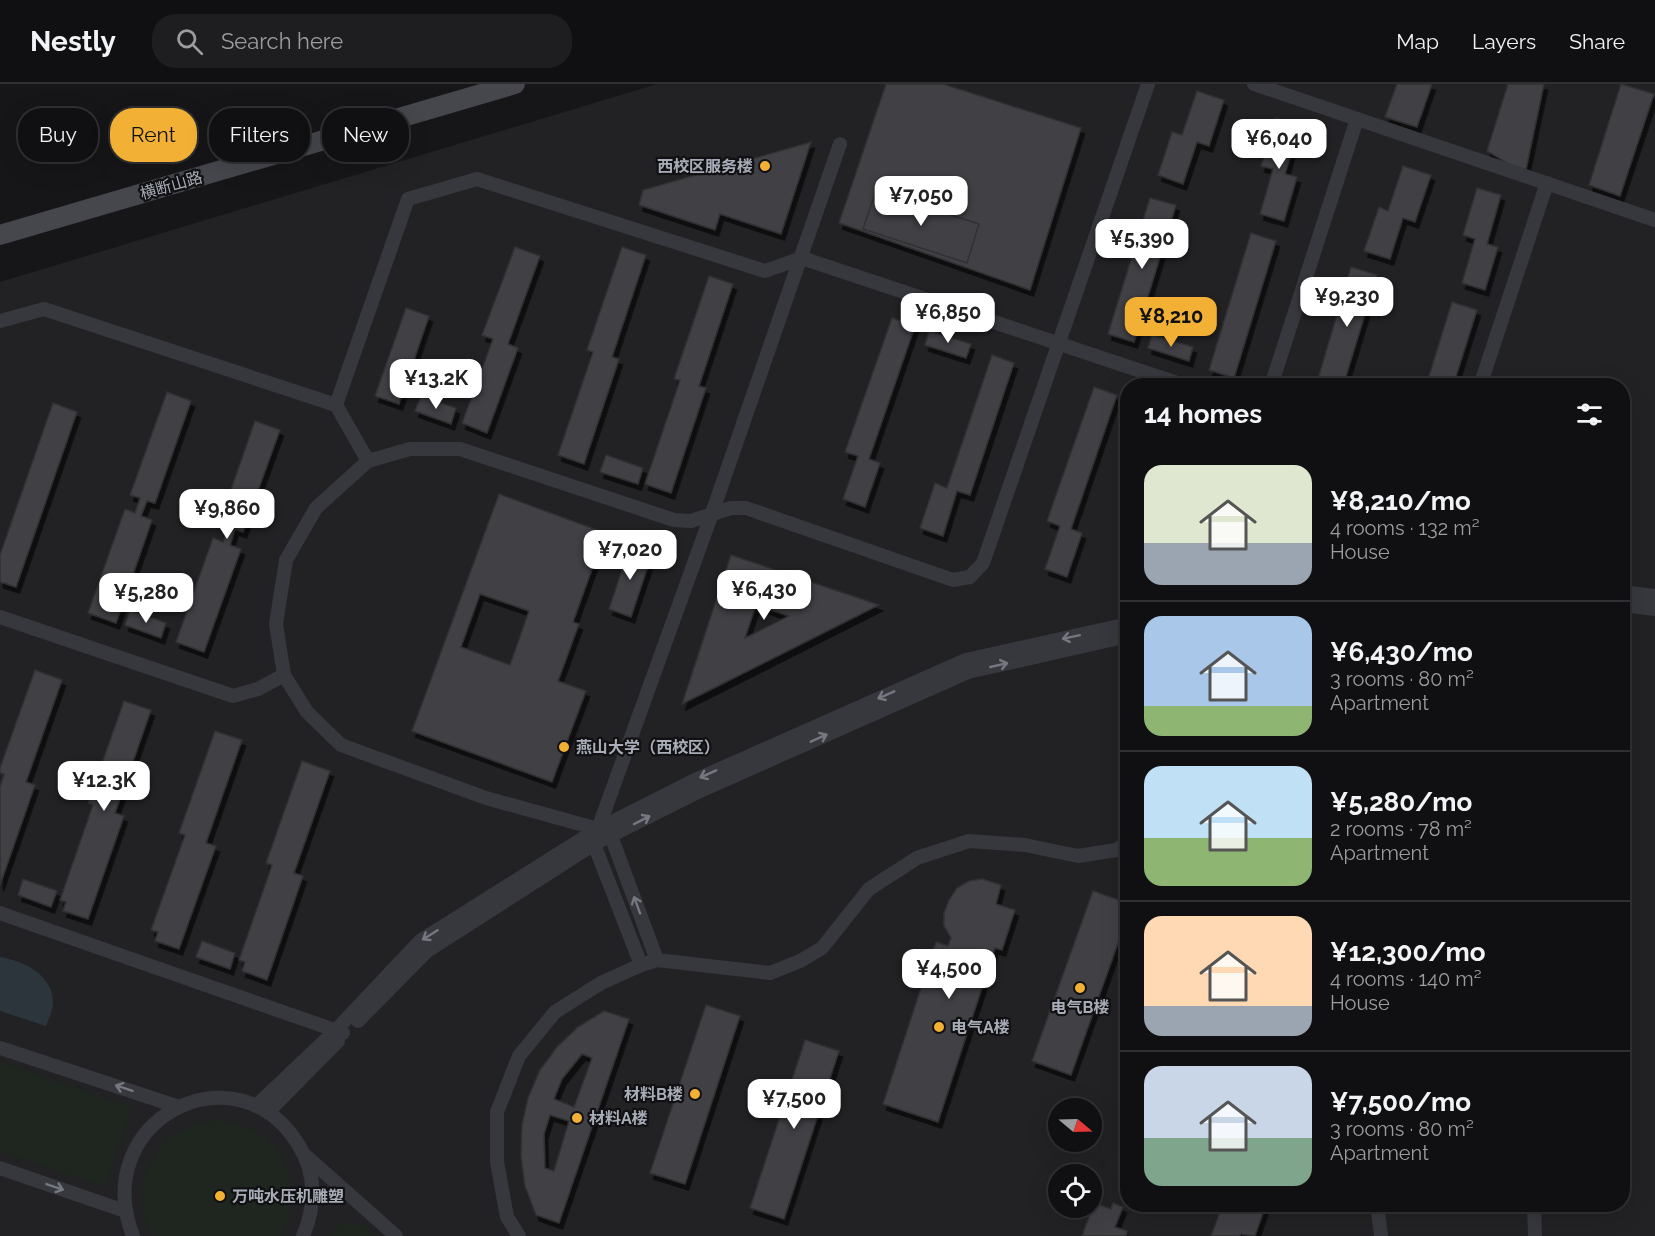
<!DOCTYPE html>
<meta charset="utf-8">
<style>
:root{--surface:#101012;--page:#1e1e20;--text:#f1f3f6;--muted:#9c9d9f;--line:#303032;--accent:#f2b134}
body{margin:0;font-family:Raleway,"Noto Sans SC",sans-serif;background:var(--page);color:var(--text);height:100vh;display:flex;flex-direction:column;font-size:22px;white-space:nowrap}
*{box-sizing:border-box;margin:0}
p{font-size:20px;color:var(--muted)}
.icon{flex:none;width:33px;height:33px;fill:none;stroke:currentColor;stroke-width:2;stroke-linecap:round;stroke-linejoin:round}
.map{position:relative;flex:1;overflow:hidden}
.panel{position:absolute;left:1120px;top:294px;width:510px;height:834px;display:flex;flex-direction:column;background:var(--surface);border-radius:24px;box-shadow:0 6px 24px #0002,0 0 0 2px var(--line)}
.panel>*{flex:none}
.hud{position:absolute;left:18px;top:24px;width:570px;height:54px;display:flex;gap:12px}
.needle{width:39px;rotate:109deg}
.buttons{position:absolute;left:1048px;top:1014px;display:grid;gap:12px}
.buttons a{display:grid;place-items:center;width:54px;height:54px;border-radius:50%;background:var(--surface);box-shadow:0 6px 24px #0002,0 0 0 2px var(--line);font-size:30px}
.price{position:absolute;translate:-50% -51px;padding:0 14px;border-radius:12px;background:#fff;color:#222;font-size:20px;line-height:39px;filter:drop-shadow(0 2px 3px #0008)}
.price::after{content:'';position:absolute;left:50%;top:36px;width:18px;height:14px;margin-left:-9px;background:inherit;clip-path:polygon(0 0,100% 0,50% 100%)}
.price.selected{background:var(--accent);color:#111}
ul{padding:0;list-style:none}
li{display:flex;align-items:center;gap:18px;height:150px;padding:0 24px}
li+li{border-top:2px solid var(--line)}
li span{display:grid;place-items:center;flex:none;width:168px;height:120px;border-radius:18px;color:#555}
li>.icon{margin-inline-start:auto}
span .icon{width:72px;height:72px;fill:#fffc;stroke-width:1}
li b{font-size:26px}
h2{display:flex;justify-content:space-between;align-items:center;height:72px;padding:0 24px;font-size:26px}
.chip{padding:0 21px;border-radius:24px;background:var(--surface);box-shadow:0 6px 24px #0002,0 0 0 2px var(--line);font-size:21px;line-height:54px}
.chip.selected{background:var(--accent);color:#111}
header{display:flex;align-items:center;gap:36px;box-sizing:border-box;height:84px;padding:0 30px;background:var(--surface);border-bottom:2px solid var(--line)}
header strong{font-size:28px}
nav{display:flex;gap:33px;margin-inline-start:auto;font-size:21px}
.search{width:420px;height:54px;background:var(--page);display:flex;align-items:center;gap:15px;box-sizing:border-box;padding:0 21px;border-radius:24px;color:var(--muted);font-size:22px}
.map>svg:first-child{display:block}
.built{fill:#222225;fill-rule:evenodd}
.grass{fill:#1e261f}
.water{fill:#2c353c}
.building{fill:#404145;stroke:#303034;stroke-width:1.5;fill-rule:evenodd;filter:url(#shadow)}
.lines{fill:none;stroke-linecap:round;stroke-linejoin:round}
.minor{stroke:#37383d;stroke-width:14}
.secondary{stroke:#45474d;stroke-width:20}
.oneway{stroke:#757881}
.poi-dot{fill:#f2b134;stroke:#111113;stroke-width:2}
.labels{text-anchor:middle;stroke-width:4.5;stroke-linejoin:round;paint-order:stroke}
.poi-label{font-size:16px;font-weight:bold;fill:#a8adb8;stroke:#111113;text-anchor:start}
.street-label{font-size:16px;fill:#a8adb8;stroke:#111113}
</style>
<header>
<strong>Nestly</strong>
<div class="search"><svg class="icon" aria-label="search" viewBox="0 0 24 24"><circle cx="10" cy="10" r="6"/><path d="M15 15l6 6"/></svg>Search here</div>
<nav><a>Map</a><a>Layers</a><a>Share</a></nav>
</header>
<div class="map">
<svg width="1655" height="1152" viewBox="0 0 1655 1152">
<defs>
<filter id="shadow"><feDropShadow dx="3.5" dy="6" stdDeviation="0" flood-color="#0009"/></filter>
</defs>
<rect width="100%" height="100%" fill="#161618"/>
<!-- built -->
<path class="built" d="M657 0H1655V1152H0V198ZM1128 302H1623V1120H1128ZM1059 1024H1092V1058H1059ZM1059 1090H1092V1124H1059Z"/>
<!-- grass -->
<g class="grass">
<path d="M0 978 132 1023 105 1103 0 1067Z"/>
<path d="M218 1036C235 1040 252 1043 266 1054 294 1078 300 1122 280 1152H153C132 1122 142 1074 171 1052 185 1042 201 1039 218 1036Z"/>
<path d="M341 1139 364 1141 376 1152H331Z"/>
</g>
<!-- water -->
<path class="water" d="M0 873C24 877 54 891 53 920 53 927 48 936 46 942L0 927Z"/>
<!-- building -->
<g class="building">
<path d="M886 0H943L1081 44 1030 206 839 139Z"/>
<path d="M1397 0H1432L1417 43 1385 33Z"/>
<path d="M1508 0H1544L1525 90 1487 67Z"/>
<path d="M1621 0 1654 10 1620 112 1589 101Z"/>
<path d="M1197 7 1224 16 1209 62 1197 58 1183 100 1158 91 1172 48 1182 51Z"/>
<path d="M1276 34 1299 42 1285 90 1297 93 1284 137 1260 130 1273 85 1261 82Z"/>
<path d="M811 58 781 150 720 130 715 146 639 121 643 106Z"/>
<path d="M1403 82 1431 91 1415 138 1403 134 1390 175 1364 167 1379 123 1388 127Z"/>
<path d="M1477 104 1501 111 1487 160 1498 163 1485 206 1462 199 1475 155 1463 151Z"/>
<path d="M876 107 979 140 967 179 863 145Z"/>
<path d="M1150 114 1176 121 1134 258 1108 250Z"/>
<path d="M1251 149 1276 157 1234 294 1209 286Z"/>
<path d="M515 163 540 172 508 260 518 264 487 349 462 339 493 255 482 251Z"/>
<path d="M622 163 646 171 612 273 619 275 584 380 558 371 593 268 587 266Z"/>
<path d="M1351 183 1377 191 1343 302H1316Z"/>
<path d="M709 192 733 200 699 302 706 304 671 409 645 400 680 296 674 295Z"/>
<path d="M1452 218 1477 226 1453 302H1426Z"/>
<path d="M406 224 429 232 399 320 375 312Z"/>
<path d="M892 234 915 242 869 375 880 379 865 423 843 415 858 372 845 368Z"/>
<path d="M929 247 971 260 966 274 925 261Z"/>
<path d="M1152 251 1193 263 1189 277 1148 264Z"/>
<path d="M992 271 1014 279 970 411 957 407 943 452 920 444 935 399 947 404Z"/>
<path d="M1094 303 1117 311 1071 445 1082 449 1067 493 1045 485 1060 442 1047 437Z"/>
<path d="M167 308 191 317 155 419 147 417 141 432 152 436 116 539 88 529 125 425 135 429 140 414 130 411Z"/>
<path d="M421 312 456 324 451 340 415 327Z"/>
<path d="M1126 313H1128V328L1122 326Z"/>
<path d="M53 319 77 328 16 503 0 498V471Z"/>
<path d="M255 337 280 346 243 448 235 445 230 461 241 465 204 568 176 558 213 454 223 458 228 443 219 440Z"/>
<path d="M606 371 643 384 638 400 600 388Z"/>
<path d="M499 410 605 449 573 538 579 540 558 597 586 607 552 698 412 647ZM480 510 529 527 510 581 461 563Z"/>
<path d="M630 462 652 470 631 533 609 525Z"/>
<path d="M731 471 879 521 682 620ZM756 521 789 532 745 554Z"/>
<path d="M130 526 166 539 161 554 125 541Z"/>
<path d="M35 586 62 596 26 698 35 701 0 801V703L4 690 0 689V684Z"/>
<path d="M124 617 151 626 115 729 124 732 88 835 63 827 66 818 60 816 93 721 88 719Z"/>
<path d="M215 647 242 656 206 759 216 762 179 865 155 857 158 848 151 846 185 751 179 749Z"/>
<path d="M302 677 330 687 294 789 303 792 267 896 242 887 245 878 239 876 272 781 266 779Z"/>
<path d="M23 795 57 807 51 823 18 811Z"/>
<path d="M982 795 1001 801 996 820 1015 826 1002 866 995 864 938 1038 883 1020 936 858 948 862 951 854 944 842V829L949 816 957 804 969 797Z"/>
<path d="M1093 807 1128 819V831L1071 991 1032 977Z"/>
<path d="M202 857 235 869 230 885 196 873Z"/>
<path d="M706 921 740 932 685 1100 650 1089Z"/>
<path d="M604 927 629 935 559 1139 536 1131 525 1102 521 1072 522 1041 528 1014 540 986 557 963 578 943ZM582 970 592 974 574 1023 554 1015 562 995ZM550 1031 569 1037 554 1087 545 1084 544 1050Z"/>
<path d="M805 956 839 967 784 1135 750 1124Z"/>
<path d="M1094 1119 1111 1125 1113 1119 1123 1123 1115 1143 1127 1147 1126 1152H1082Z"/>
<path d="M1223 1120H1266L1255 1152 1240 1150V1152H1211Z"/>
</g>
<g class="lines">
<!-- minor -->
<g class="minor">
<path d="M1254 0 1655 136"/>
<path d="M0 237 44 225 336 321 368 377"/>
<path d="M1271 302 1357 35"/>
<path d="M1480 302 1547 99"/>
<path d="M336 321 408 115 477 95 765 187 802 174 1186 302"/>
<path d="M1623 508 1655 512"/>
<path d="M1623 521 1655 525"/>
<path d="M0 533 233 612 258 605 284 591"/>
<path d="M0 829 343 949"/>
<path d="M657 876 611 752 598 745 486 714 341 661 307 628 284 591 276 540 286 476 316 424 368 377 410 365H460L674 436 691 437 731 424H746L953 496 970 493 983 479 1148 0"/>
<path d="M641 881 594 760 598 745 711 432 840 60"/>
<path d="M358 937 427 867 594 760 700 707 968 588 1128 552"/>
<path d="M0 964 179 1023"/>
<path d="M256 1022 336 946 420 857 598 745 693 697 966 576 1128 540"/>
<path d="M268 1028 338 957"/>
<path d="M306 1072 396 1152"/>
<path d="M0 1084 125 1127"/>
<path d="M1377 1120 1381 1152"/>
<path d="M1534 1120 1535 1152"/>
<path d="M133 1152C88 1035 236 961 298 1060 316 1089 316 1121 303 1152"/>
<path d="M519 1152 507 1133 497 1078V1028L519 972 555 928 601 899 641 881 657 876 770 889 800 877 822 864 869 805 917 774 969 757 1025 761 1078 772 1116 766 1128 758"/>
</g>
<!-- secondary -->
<path class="secondary" d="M0 151 515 0"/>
</g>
<!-- one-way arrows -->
<defs><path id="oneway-shaft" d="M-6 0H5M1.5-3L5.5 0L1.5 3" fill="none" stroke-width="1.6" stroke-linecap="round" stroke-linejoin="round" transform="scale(1.5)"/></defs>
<g class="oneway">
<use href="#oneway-shaft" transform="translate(1071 553) rotate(168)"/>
<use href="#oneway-shaft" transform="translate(999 581) rotate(-13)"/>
<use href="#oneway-shaft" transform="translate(886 611) rotate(156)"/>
<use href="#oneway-shaft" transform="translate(819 654) rotate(-24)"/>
<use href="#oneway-shaft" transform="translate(708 690) rotate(156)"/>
<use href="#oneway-shaft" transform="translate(642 736) rotate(-27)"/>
<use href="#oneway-shaft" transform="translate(637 821) rotate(-110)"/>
<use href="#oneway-shaft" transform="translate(430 851) rotate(148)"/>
<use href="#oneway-shaft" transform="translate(124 1004) rotate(-162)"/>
<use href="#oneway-shaft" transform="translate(55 1103) rotate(19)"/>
</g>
<!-- markers -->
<g class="poi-dot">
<circle cx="765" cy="82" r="6"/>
<circle cx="564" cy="663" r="6"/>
<circle cx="1080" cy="904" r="6"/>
<circle cx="939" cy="943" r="6"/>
<circle cx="695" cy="1010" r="6"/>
<circle cx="577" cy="1034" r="6"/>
<circle cx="220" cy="1112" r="6"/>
</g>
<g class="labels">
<!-- poi labels -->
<g class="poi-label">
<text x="753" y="88" text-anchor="end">西校区服务楼</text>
<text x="576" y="669">燕山大学（西校区）</text>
<text x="1080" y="929" text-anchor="middle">电气B楼</text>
<text x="951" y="949">电气A楼</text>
<text x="683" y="1016" text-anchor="end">材料B楼</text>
<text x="589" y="1040">材料A楼</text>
<text x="232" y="1118">万吨水压机雕塑</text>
</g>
<!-- street labels -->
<g class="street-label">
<text transform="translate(171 101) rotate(-16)" y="6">横断山路</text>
</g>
</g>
</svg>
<div class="buttons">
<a><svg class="needle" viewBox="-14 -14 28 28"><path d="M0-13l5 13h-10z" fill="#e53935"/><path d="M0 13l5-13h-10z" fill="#9c9d9f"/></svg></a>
<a><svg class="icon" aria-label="locate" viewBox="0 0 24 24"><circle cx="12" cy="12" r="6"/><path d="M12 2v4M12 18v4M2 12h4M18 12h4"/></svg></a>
</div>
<b class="price" style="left:1279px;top:86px">¥6,040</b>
<b class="price" style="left:921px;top:143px">¥7,050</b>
<b class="price" style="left:1142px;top:186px">¥5,390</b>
<b class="price" style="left:1347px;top:244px">¥9,230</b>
<b class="price" style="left:948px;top:260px">¥6,850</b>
<b class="price selected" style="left:1171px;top:264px">¥8,210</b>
<b class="price" style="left:436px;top:326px">¥13.2K</b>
<b class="price" style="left:227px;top:456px">¥9,860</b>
<b class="price" style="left:630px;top:497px">¥7,020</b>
<b class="price" style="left:764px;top:537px">¥6,430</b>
<b class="price" style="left:146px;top:540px">¥5,280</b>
<b class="price" style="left:104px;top:728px">¥12.3K</b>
<b class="price" style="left:949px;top:916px">¥4,500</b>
<b class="price" style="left:794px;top:1046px">¥7,500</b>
<div class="hud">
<a class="chip">Buy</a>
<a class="chip selected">Rent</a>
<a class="chip">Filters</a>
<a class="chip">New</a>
</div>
<section class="panel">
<h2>14 homes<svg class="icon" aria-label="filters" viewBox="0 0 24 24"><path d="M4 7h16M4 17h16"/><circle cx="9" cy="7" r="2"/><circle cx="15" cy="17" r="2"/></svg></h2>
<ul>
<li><span style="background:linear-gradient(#dfe7d0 65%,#9aa5b1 0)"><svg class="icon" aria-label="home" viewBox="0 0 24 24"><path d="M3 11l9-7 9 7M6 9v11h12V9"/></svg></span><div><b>¥8,210/mo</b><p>4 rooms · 132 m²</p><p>House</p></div></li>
<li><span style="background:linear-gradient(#a9c7e8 75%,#8fb573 0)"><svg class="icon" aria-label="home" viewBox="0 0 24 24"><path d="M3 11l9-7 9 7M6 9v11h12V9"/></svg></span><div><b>¥6,430/mo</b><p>3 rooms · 80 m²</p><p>Apartment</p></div></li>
<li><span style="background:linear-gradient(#bfe0f5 60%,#8fb573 0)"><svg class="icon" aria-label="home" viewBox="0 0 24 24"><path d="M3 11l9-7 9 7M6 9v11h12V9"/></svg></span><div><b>¥5,280/mo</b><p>2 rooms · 78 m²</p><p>Apartment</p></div></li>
<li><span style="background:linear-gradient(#ffd9b3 75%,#9aa5b1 0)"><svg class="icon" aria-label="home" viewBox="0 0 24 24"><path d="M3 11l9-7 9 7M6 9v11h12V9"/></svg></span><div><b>¥12,300/mo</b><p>4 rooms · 140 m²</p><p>House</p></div></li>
<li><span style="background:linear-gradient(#c9d6e8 60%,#7fa58c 0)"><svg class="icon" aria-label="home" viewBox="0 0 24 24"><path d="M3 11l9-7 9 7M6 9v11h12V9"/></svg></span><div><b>¥7,500/mo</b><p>3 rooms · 80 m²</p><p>Apartment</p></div></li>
</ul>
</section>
</div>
